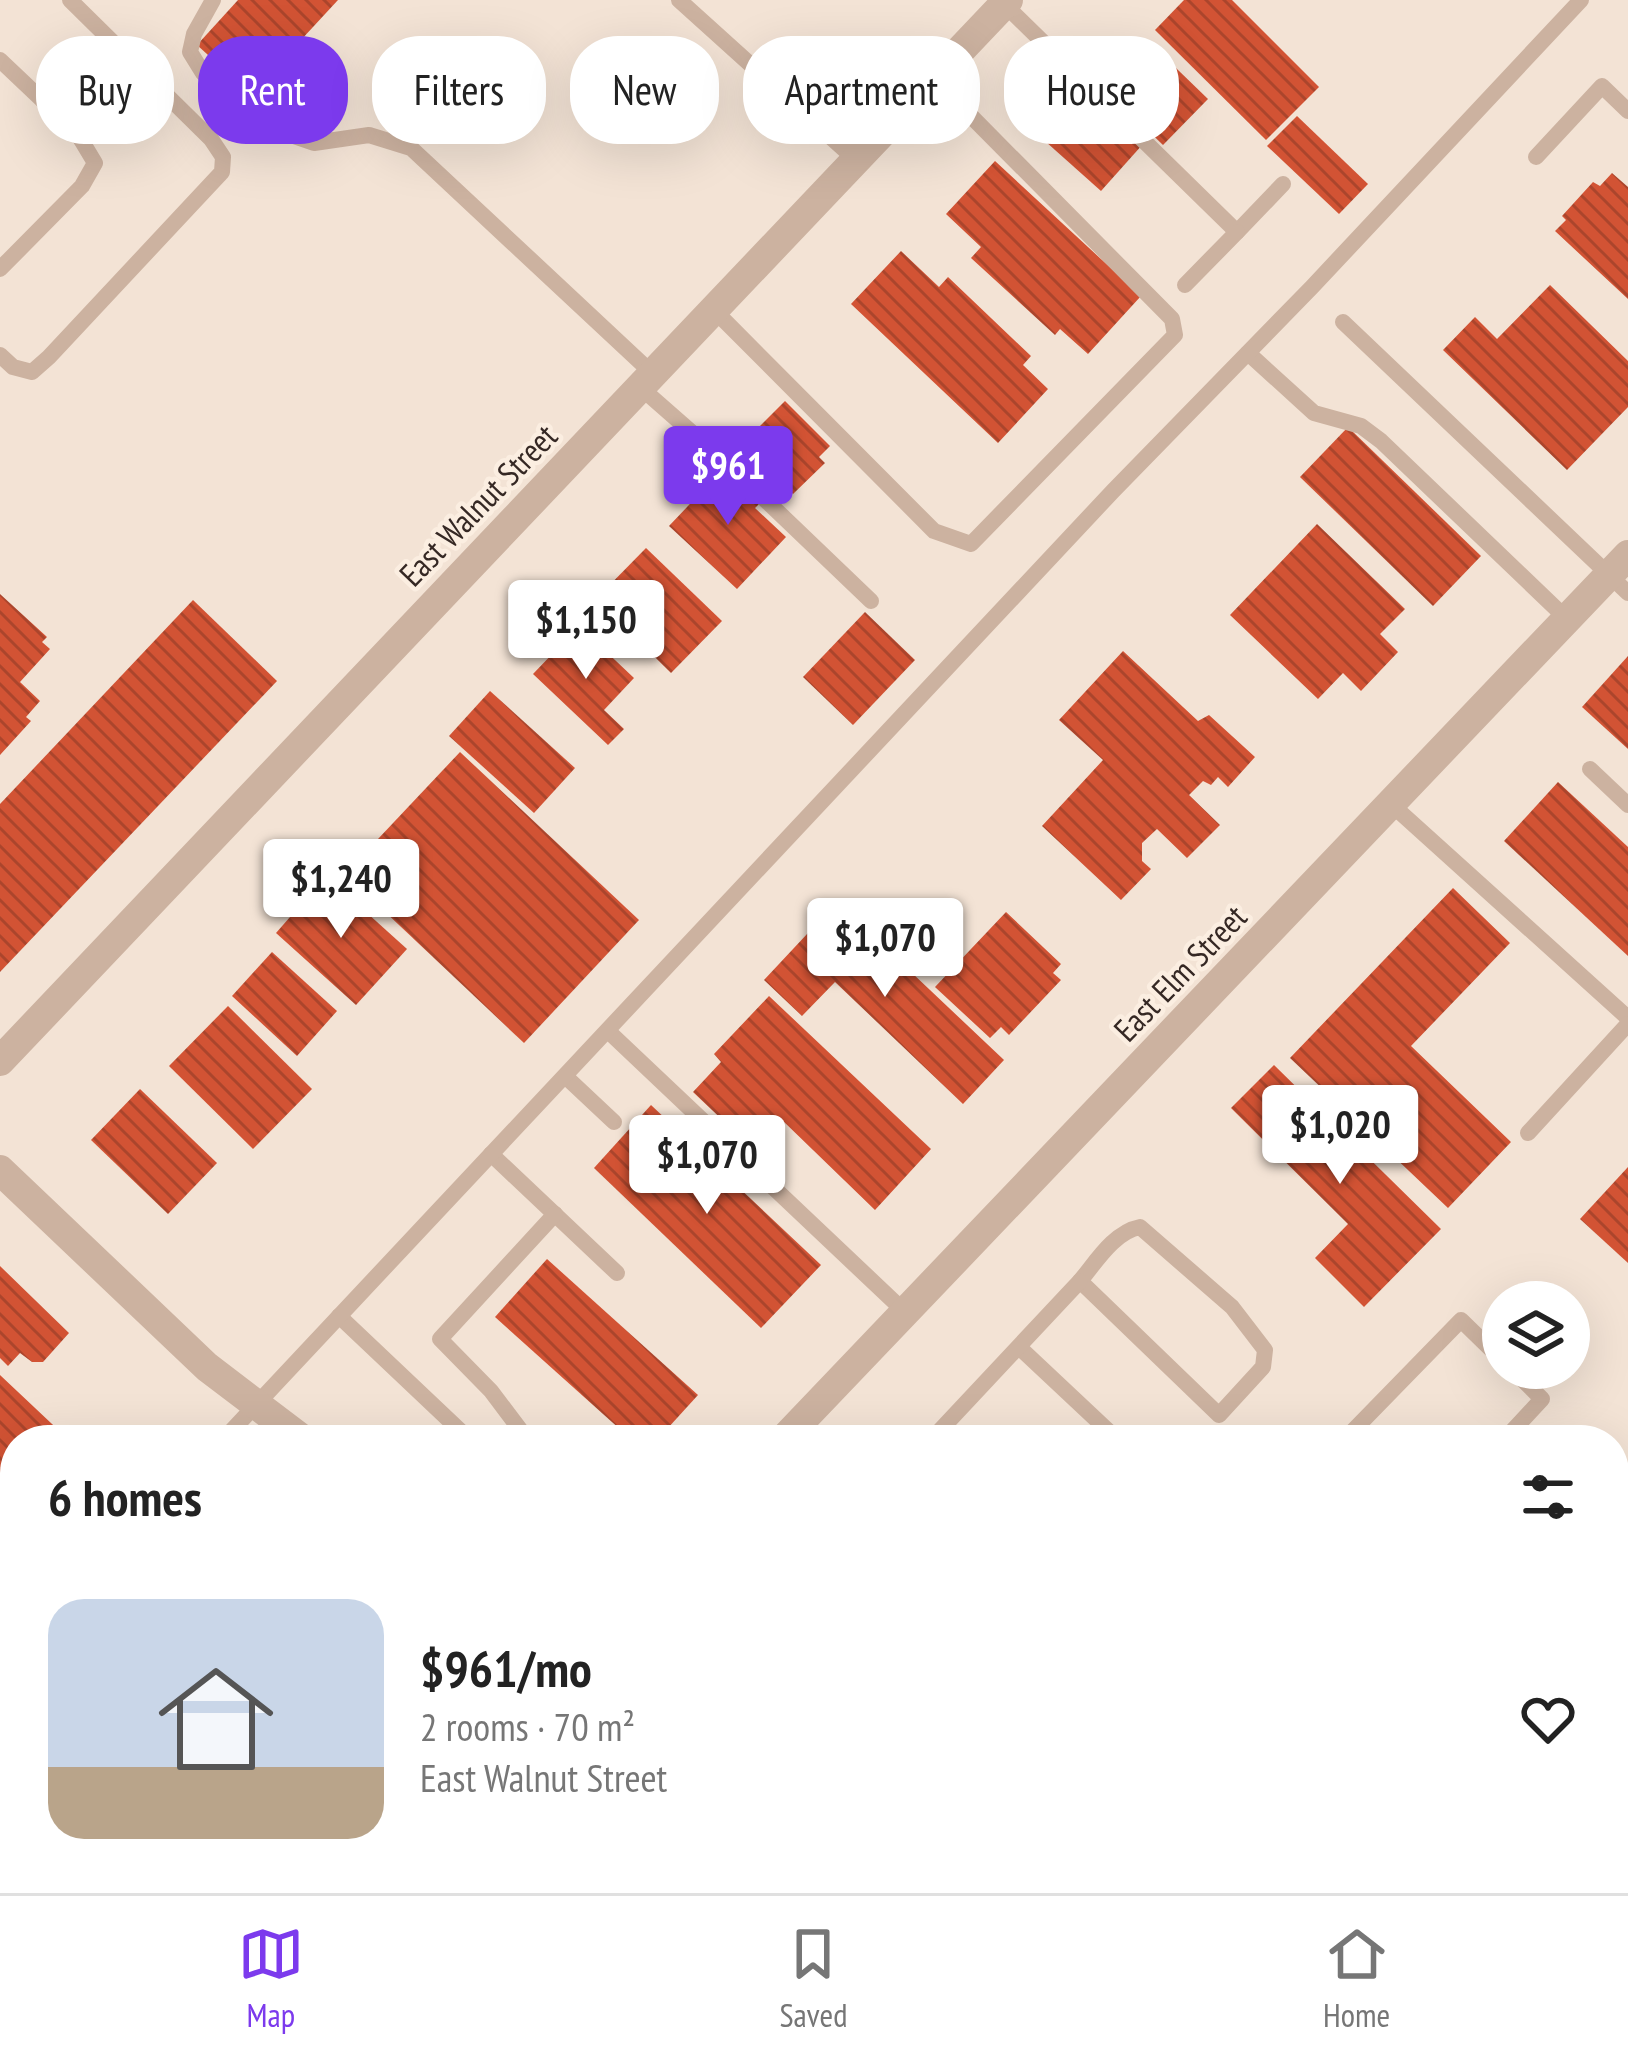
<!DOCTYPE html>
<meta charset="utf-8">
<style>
:root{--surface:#fff;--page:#f6f6f6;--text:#222;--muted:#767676;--line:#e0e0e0;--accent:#7c3aed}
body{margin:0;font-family:"PT Sans Narrow",sans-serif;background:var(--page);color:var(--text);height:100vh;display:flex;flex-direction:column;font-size:45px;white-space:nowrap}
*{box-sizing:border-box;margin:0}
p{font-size:39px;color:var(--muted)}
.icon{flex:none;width:66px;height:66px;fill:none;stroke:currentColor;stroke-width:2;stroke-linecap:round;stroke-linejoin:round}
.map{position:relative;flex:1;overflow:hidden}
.drawer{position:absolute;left:0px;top:1425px;width:1629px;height:468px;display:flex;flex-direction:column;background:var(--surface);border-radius:48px 48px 0 0;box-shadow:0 12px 48px #0002}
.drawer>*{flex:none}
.hud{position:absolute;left:36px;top:36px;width:1557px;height:108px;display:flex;gap:24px}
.controls{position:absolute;left:1482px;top:1281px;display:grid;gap:24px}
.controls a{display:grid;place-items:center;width:108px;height:108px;border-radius:50%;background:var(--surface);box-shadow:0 12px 48px #0002;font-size:60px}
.price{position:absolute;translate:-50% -102px;padding:0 27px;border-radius:12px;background:#fff;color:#222;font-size:39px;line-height:78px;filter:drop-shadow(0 3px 6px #0008)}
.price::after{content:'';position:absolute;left:50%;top:72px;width:36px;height:27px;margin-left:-18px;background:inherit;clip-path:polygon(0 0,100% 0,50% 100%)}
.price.active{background:var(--accent);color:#fff}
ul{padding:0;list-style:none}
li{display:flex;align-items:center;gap:36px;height:300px;padding:0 48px}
li span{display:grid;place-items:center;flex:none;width:336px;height:240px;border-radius:36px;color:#555}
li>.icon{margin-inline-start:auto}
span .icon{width:144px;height:144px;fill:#fffc;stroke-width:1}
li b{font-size:51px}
h2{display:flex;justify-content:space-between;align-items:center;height:144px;padding:0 48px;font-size:51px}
.tag{padding:0 42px;border-radius:48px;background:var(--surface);box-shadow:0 12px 48px #0002;font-size:42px;line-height:108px}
.tag.active{background:var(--accent);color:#fff}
.tab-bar{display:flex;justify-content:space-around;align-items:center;height:168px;border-top:3px solid var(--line);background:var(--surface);font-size:33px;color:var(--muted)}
.tab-bar a{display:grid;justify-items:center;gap:6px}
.tab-bar .active{color:var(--accent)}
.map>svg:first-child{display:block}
.building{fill:url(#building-back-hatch)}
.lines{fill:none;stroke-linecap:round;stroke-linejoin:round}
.service{stroke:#ccb2a0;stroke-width:16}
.minor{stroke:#ccb2a0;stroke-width:30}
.tertiary{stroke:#ccb2a0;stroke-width:30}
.labels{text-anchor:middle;stroke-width:9;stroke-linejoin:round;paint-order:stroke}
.street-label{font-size:33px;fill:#352824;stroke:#fbeee1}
</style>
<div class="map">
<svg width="1628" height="1893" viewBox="0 0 1628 1893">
<defs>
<pattern id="building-back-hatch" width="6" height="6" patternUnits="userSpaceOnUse" patternTransform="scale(3)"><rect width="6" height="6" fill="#d25334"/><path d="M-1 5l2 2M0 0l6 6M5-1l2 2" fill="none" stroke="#ab452c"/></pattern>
</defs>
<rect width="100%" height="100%" fill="#f3e3d5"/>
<!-- building -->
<g class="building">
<path d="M238 0H338L251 94 197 45Z"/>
<path d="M1184 0H1232L1319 87 1266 140 1155 30Z"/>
<path d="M1147 40 1208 99 1163 145 1102 86Z"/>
<path d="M1070 77 1143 144 1101 191 1027 125Z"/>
<path d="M1297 116 1368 184 1339 214 1267 146Z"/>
<path d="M995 161 1141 296 1088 354 1060 329 1055 335 971 258 981 247 946 214Z"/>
<path d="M1612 173 1628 187V299L1555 231 1566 220 1562 216 1593 182 1600 186Z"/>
<path d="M901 251 939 287 948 277 1031 356 1023 365 1048 389 998 443 851 304Z"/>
<path d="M1550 285 1628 361V407L1567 470 1443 350 1475 317 1497 339Z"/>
<path d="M785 401 830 446 819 457 825 463 793 494 789 490 776 503 730 456Z"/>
<path d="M1348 427 1481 556 1433 606 1300 477Z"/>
<path d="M725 467 762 501 755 508 786 537 737 589 669 526Z"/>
<path d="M1317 524 1405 609 1380 634 1398 652 1361 691 1343 673 1318 699 1230 615Z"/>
<path d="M646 548 722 621 671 673 596 599Z"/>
<path d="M0 594 47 637 42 642 50 649 20 682 40 701 26 717 31 721 0 755Z"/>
<path d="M193 600 277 681 0 972V804Z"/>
<path d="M865 612 915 660 853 725 803 677Z"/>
<path d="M579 626 634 678 604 710 624 729 608 745 533 674Z"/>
<path d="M1123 651 1198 721 1209 715 1255 757 1228 787 1218 777 1211 785 1203 781 1189 795 1220 825 1187 858 1157 829 1142 843V861L1151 869 1121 900 1042 826 1103 760 1059 720Z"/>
<path d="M1628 656V749L1582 707Z"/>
<path d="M490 691 575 768 534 813 449 736Z"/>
<path d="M460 752 639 920 524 1043 345 874Z"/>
<path d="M1558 782 1628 847V956L1504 841Z"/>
<path d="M326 876 407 949 356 1005 276 933Z"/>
<path d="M1453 888 1510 943 1411 1046 1511 1142 1448 1208 1290 1058Z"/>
<path d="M837 902 1004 1060 963 1104 835 982 802 1016 764 980Z"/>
<path d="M1006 912 1061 964 1053 973 1061 980 1009 1035 1001 1027 990 1038 935 987Z"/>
<path d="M272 952 337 1011 297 1056 232 996Z"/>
<path d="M769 996 931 1149 875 1210 782 1120 752 1148 693 1092 721 1062 714 1054Z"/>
<path d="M228 1006 312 1089 253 1149 169 1066Z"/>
<path d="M1274 1065 1441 1229 1364 1307 1315 1258 1348 1224 1231 1108Z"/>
<path d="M140 1089 217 1163 168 1214 91 1140Z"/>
<path d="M651 1105 821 1265 761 1328 594 1168Z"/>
<path d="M1628 1167V1263L1580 1219Z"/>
<path d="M547 1259 698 1395 657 1440H632L495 1317Z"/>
<path d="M0 1266 69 1333 43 1362H32L20 1353 8 1366 0 1358Z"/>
<path d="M0 1375 69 1440H15V1500L0 1486Z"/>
<path d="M31 1878H152L138 1893H47Z"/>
</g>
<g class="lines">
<!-- service -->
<g class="service">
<path d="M213 0 194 34 190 52 203 73 256 123 314 143 369 135 411 148 653 374"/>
<path d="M679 0 856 160"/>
<path d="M1004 4 1237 232 1283 184"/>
<path d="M0 60 77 133 95 163 82 186 0 269"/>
<path d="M1536 157 1602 86 1628 111"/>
<path d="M1185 285 1237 232"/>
<path d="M714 310 934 531 971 544 1175 335 1172 319 965 110 931 81"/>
<path d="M1343 322 1628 593"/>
<path d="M1248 353 1314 413 1361 426 1381 441 1568 620"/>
<path d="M0 355 13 367 32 372 49 357 222 172 223 157 211 139 70 0"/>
<path d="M640 387 730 466 871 601"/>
<path d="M1590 769 1628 805"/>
<path d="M1391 804 1628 1018"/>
<path d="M608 1031 906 1313"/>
<path d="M565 1076 614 1122"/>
<path d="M1528 1133 1628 1024"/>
<path d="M491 1154 617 1273"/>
<path d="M1140 1227 1232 1307 1265 1350 1263 1367 1219 1415 1080 1281C1096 1262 1114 1232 1140 1227Z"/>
<path d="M339 1316 470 1440"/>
<path d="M1019 1347 1118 1440"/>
<path d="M223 1440 1113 491 1312 287 1581 0"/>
<path d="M528 1440 491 1391 440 1339 555 1214"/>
<path d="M931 1440 1080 1281"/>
<path d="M1344 1440 1461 1320 1503 1361"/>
<path d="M1504 1440 1542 1399 1511 1368"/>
<path d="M0 1516 15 1530"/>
<path d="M1614 1649 1628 1663"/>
<path d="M1614 1734 1628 1719"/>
<path d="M0 1767 15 1751"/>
<path d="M1614 1868 1628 1853"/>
<path d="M304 1878 318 1893"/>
<path d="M474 1878 494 1893"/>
<path d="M962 1878 978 1893"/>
<path d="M1457 1878 1473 1893"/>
<path d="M198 1893 212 1878"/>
<path d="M1161 1893 1176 1878"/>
<path d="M1591 1893 1605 1878"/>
</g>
<!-- minor -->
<g class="minor">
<path d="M0 1061 1008 0"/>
<path d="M0 1170 207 1367 303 1440"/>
<path d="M783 1440 1628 555"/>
<path d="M762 1878 777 1893"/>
<path d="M358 1893 372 1878"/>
</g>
<!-- tertiary -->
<g class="tertiary">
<path d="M1614 1583 1628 1568"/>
<path d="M1322 1893 1336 1878"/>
</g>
</g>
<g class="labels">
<!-- street labels -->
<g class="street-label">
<text transform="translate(478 505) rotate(-46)" y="12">East Walnut Street</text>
<text transform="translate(1180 973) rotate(-46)" y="12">East Elm Street</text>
</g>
</g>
</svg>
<div class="controls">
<a><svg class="icon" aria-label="layers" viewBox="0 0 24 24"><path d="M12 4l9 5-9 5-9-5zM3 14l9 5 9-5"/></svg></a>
</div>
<b class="price active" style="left:728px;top:528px">$961</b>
<b class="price" style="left:586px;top:682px">$1,150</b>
<b class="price" style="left:341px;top:941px">$1,240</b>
<b class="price" style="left:885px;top:1000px">$1,070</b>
<b class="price" style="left:1340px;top:1187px">$1,020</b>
<b class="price" style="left:707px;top:1217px">$1,070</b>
<div class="hud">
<a class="tag">Buy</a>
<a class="tag active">Rent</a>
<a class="tag">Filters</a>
<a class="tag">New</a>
<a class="tag">Apartment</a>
<a class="tag">House</a>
</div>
<section class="drawer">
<h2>6 homes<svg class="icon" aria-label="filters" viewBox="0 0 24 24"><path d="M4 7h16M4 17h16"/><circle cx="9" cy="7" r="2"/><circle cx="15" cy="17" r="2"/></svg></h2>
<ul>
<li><span style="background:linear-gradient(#c9d6e8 70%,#b9a48a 0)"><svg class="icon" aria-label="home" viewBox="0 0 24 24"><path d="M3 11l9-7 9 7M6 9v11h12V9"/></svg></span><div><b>$961/mo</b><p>2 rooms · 70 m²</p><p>East Walnut Street</p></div><svg class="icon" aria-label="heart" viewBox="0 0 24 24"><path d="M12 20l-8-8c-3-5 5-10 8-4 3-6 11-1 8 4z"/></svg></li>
</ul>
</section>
</div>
<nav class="tab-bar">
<a class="active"><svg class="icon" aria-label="map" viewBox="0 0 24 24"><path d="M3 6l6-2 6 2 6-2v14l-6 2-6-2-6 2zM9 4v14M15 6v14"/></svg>Map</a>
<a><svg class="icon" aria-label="saved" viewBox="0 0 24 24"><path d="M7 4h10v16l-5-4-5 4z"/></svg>Saved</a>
<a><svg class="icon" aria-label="home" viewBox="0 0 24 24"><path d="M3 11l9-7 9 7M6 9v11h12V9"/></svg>Home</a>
</nav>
